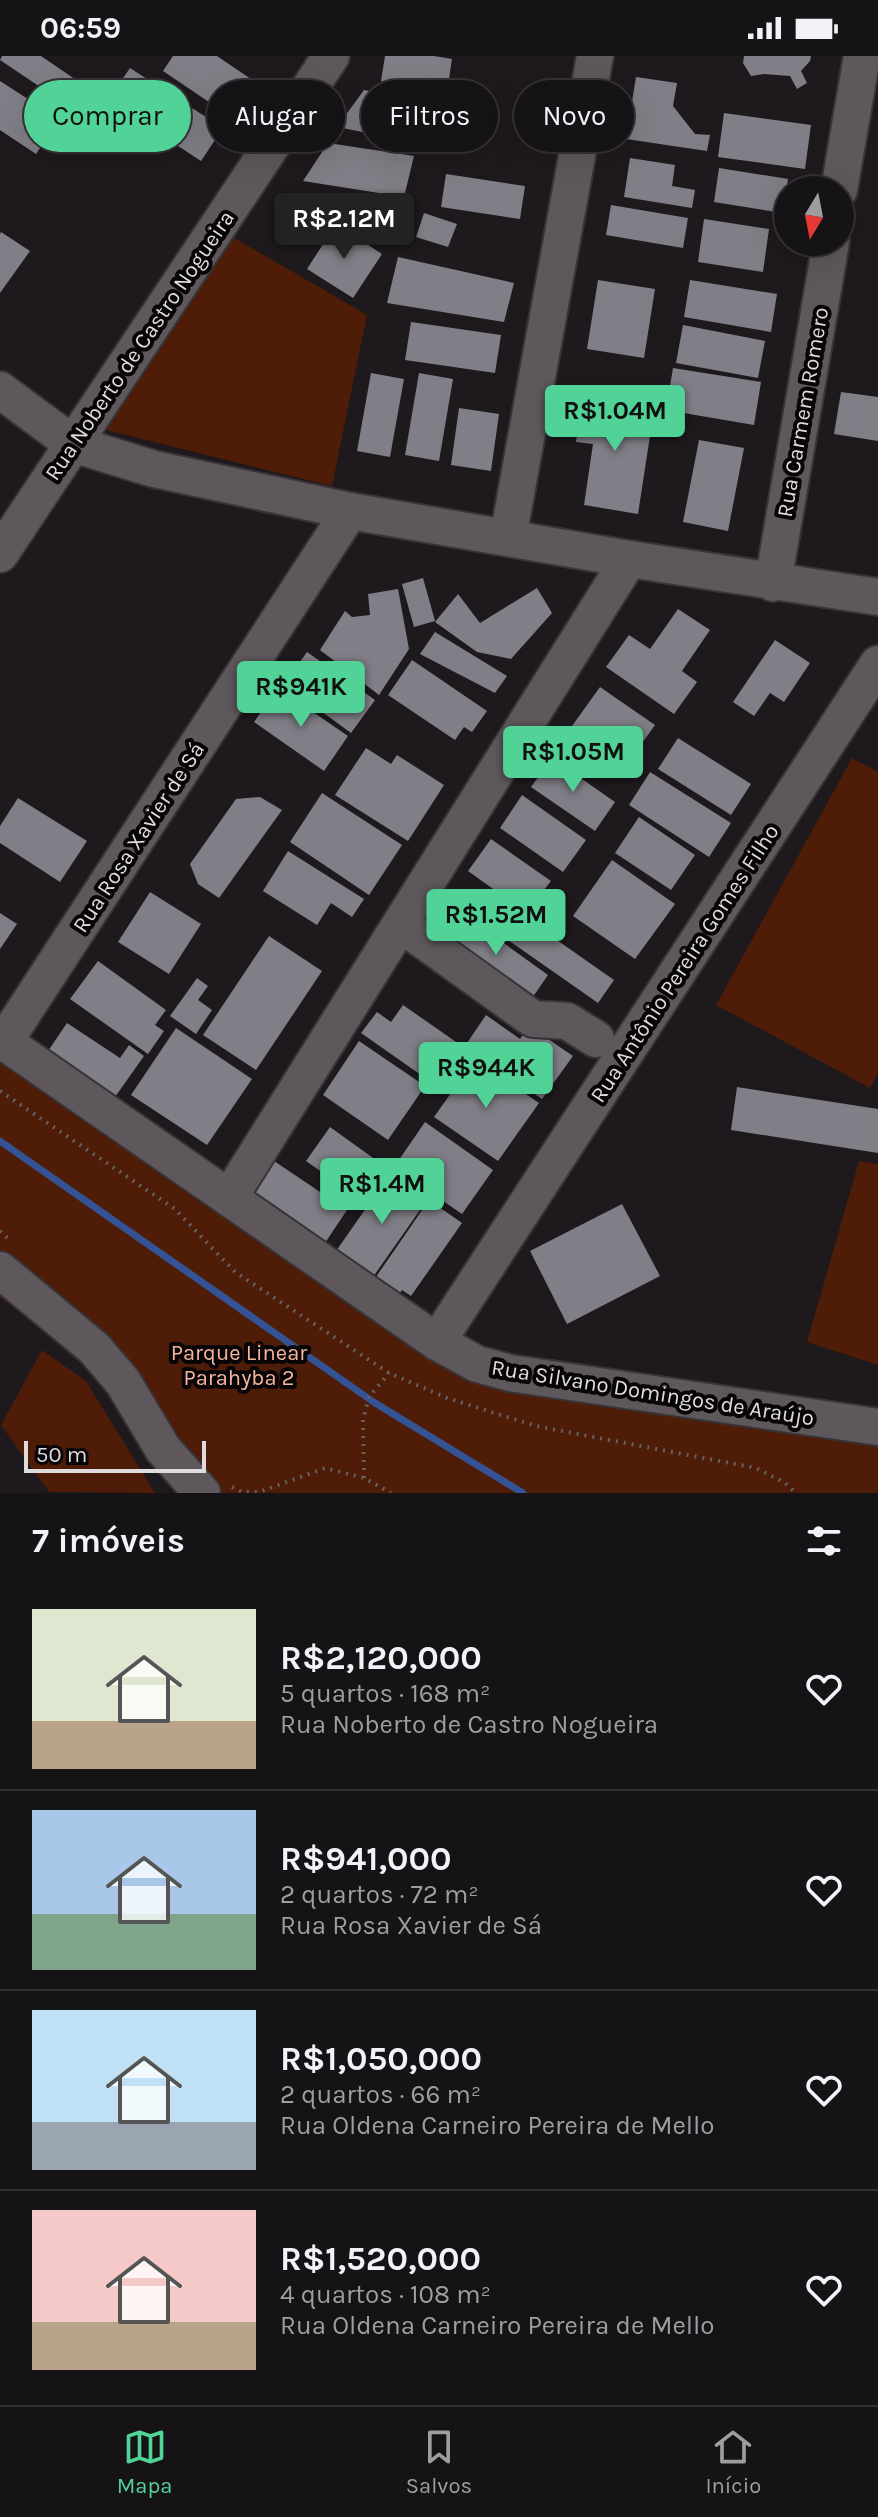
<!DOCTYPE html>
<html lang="pt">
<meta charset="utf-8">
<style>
:root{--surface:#161316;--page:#232023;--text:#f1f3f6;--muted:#9e9ea1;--line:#353235;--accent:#51d397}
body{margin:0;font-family:Karla,sans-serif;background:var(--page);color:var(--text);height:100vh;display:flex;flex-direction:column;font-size:30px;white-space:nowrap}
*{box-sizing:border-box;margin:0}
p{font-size:26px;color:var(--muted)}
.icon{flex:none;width:44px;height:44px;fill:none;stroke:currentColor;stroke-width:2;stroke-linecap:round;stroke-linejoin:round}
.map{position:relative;height:1437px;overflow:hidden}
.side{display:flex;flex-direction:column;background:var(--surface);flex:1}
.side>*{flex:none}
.banner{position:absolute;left:24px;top:24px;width:830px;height:72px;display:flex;gap:16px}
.needle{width:52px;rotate:190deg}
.fabs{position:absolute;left:774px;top:120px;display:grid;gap:16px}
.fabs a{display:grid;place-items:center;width:80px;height:80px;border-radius:50%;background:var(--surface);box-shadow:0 8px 32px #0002,0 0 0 2px var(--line);font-size:40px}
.scale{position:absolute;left:24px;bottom:20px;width:182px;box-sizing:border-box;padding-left:8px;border:4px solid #dfdbde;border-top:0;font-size:22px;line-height:28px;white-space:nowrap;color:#dfdbde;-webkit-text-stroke:6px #070507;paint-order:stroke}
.price{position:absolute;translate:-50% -68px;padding:0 18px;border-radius:8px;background:var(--accent);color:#111;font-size:26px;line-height:52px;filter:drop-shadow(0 2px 4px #0008)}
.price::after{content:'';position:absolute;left:50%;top:48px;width:24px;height:18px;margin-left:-12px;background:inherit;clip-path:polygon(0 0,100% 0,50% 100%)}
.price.current{background:#222;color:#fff}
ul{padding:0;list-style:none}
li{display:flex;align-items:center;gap:24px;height:200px;padding:0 32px}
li+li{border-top:2px solid var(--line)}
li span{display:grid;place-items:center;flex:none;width:224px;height:160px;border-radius:0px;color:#555}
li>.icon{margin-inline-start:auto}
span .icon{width:96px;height:96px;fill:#fffc;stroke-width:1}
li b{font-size:34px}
h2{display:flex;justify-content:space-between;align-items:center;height:96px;padding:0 32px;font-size:34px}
.pill{padding:0 28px;border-radius:36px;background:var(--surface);box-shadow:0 8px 32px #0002,0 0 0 2px var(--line);font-size:28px;line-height:72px}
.pill.current{background:var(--accent);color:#111}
.status{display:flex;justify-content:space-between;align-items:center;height:56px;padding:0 40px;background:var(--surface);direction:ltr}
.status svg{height:22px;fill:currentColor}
.menu{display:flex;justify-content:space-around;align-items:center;height:112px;border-top:2px solid var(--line);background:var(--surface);font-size:22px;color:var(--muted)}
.menu a{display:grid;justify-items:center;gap:4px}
.menu .current{color:var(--accent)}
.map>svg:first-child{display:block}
.green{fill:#4e1c07}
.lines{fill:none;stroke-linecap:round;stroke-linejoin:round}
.stream{stroke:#345395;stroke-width:7}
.building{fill:#807e86}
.minor-casing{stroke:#373437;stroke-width:40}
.path{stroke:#666165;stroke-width:4;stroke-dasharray:2 6;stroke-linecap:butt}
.minor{stroke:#5e575c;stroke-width:36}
.labels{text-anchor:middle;stroke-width:8;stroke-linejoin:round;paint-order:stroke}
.street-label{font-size:22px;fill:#dfdbde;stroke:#070507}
.park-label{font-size:22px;fill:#f8b59c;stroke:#070507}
</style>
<div class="status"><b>06:59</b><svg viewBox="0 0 49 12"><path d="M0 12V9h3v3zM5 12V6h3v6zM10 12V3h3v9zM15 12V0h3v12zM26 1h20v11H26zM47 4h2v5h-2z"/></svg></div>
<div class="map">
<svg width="878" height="1437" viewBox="0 0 878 1437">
<rect width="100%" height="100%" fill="#1e191d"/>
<!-- green -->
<g class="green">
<path d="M226 177 367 259 332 430 98 372Z"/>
<path d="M852 702 878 716V1017L870 1032 716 949Z"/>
<path d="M0 991 430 1285 878 1373V1437H177L150 1408 97 1315 0 1241Z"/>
<path d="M859 1105 878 1108V1309L807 1286Z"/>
<path d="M42 1294 86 1325 155 1437 49 1436 1 1369Z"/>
</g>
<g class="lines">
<!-- stream -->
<path class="stream" d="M0 1085 375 1347 523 1437"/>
</g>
<!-- building -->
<g class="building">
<path d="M2 0H41L85 30 70 51 0 4Z"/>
<path d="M173 0H217L261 30 237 65 163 15Z"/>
<path d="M385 0H434L452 3 447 36 381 25Z"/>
<path d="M744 0H811L810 5 801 15 807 27 797 33 790 20 764 18 751 20 743 7Z"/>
<path d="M130 12 223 72 201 105 108 44Z"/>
<path d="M636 21 677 27 673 50 695 78 710 79 707 95 626 83Z"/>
<path d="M0 25 59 63 36 98 0 74Z"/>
<path d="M364 34 434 47 424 88 337 71Z"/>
<path d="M724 57 811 69 805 113 718 101Z"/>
<path d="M328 87 414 100 404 141 303 125Z"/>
<path d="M630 102 675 109 672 130 695 134 692 152 624 141Z"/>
<path d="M719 112 788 123 783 157 714 146Z"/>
<path d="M446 118 525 130 520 163 441 151Z"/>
<path d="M611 149 688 162 683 192 606 179Z"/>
<path d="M424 157 457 168 448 191 416 181Z"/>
<path d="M704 163 769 173 763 216 698 206Z"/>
<path d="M336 168 382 198 353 242 307 213Z"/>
<path d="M1 176 30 195 0 237V178Z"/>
<path d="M398 201 514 227 504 266 387 247Z"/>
<path d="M598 224 655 233 644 302 587 293Z"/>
<path d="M690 224 777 238 771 276 684 261Z"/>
<path d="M411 266 501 279 495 317 405 304Z"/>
<path d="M683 269 765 285 758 322 676 307Z"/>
<path d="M673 312 761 326 754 369 666 354Z"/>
<path d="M371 317 404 323 390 401 357 395Z"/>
<path d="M419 317 453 323 439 405 405 399Z"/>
<path d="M841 336 878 341V385L834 378Z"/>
<path d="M582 343 654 354 638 458 584 449 593 388 576 386Z"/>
<path d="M459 352 499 358 491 415 451 409Z"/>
<path d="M699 384 744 392 728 475 683 466Z"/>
<path d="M423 522 435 565 414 571 402 528Z"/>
<path d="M537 532 552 557 511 603 477 596 435 566 458 538 480 567Z"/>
<path d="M398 533 409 593 379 639 320 594 345 555 352 561 370 559 368 538Z"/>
<path d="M678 553 710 574 682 615 697 626 674 658 606 611 629 579 650 593Z"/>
<path d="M435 576 507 620 495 637 420 598Z"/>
<path d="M775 584 810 607 784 646 770 637 754 660 733 646Z"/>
<path d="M307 596 375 644 351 677 284 628Z"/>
<path d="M412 604 487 655 472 676 464 671 455 684 388 639Z"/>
<path d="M600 631 655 669 622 715 567 677Z"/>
<path d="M278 632 348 680 324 715 254 666Z"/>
<path d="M678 682 751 728 731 759 658 713Z"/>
<path d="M366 692 391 708 397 699 444 729 408 785 335 739Z"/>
<path d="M552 702 615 746 595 775 531 731Z"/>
<path d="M650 716 731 767 709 801 629 749Z"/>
<path d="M322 737 402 789 369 839 290 786Z"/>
<path d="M522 739 586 784 563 816 500 772Z"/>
<path d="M260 741 282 754 219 842 198 828 190 808 236 743Z"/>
<path d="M18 742 87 785 60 826 0 787V770Z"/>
<path d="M639 761 695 799 671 834 615 797Z"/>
<path d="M491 783 551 825 544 834 562 846 545 870 468 815Z"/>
<path d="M288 795 364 843 352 861 331 847 317 869 263 835Z"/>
<path d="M612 804 675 848 635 903 573 860Z"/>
<path d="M150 836 201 868 169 918 118 886Z"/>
<path d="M0 857 17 868 0 893Z"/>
<path d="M462 857 548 919 530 945 443 883Z"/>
<path d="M524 861 614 924 598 947 508 884Z"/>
<path d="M269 880 322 915 256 1014 203 979Z"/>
<path d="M98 905 166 954 155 969 164 975 148 998 70 943Z"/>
<path d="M197 922 208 930 198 944 212 954 196 978 170 960Z"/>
<path d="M403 949 459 988 431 1026 361 977 377 956 391 966Z"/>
<path d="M486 959 520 983 529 970 573 1000 542 1043 465 990Z"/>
<path d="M67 967 120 1002 129 989 144 1000 115 1041 48 995Z"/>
<path d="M176 972 252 1023 207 1089 131 1039Z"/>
<path d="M359 985 425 1030 388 1084 323 1039Z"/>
<path d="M475 1003 539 1047 498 1105 434 1061Z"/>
<path d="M737 1031 878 1053V1097L731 1074Z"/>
<path d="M425 1066 493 1114 462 1158 394 1111Z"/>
<path d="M330 1071 387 1112 363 1145 306 1105Z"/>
<path d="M274 1105 347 1154 325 1187 252 1139Z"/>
<path d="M390 1118 427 1144 373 1221 336 1195Z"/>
<path d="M429 1144 462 1167 411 1240 402 1234 393 1247 369 1231Z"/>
<path d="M622 1148 660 1220 567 1268 530 1195Z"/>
</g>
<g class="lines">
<!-- minor casing -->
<g class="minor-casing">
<g id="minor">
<path d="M839 134 862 0"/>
<path d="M0 334 73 388 154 413 350 455 629 503 878 541"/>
<path d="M508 482 595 0"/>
<path d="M0 498 331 0"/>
<path d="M773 527 831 186"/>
<path d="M402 869 533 963 567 965 596 983"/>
<path d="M0 983 437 1286 477 1308 510 1317 878 1371"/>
<path d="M4 986 350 455"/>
<path d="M229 1142 629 503"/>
<path d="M0 1214 94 1292 123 1326 163 1393 202 1437"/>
<path d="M437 1286 878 608"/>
</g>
</g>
<!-- path -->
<g class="path">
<path d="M0 1035 175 1153 235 1216 389 1317 447 1342 536 1370 756 1412 785 1427 796 1437"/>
<path d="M0 1175 11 1185"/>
<path d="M364 1422 363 1364 369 1341 389 1317"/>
<path d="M232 1431 242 1436H259L325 1412 364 1422 391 1437"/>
</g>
<!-- minor -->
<use href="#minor" class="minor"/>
</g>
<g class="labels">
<!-- street labels -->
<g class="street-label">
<text transform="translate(139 289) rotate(-56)" y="8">Rua Noberto de Castro Nogueira</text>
<text transform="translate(802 356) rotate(-80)" y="8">Rua Carmem Romero</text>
<text transform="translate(138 781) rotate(-57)" y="8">Rua Rosa Xavier de Sá</text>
<text transform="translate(684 907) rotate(-57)" y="8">Rua Antônio Pereira Gomes Filho</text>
<text transform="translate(653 1336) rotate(9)" y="8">Rua Silvano Domingos de Araújo</text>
</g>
<!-- park labels -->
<g class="park-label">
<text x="239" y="1304">Parque Linear<tspan x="239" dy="25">Parahyba 2</tspan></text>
</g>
</g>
</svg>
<div class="fabs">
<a><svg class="needle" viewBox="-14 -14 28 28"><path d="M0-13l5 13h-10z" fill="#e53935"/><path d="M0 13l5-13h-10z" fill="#9e9ea1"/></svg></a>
</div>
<div class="scale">50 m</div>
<b class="price current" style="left:344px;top:205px">R$2.12M</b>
<b class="price" style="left:615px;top:397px">R$1.04M</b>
<b class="price" style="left:301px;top:673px">R$941K</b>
<b class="price" style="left:573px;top:738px">R$1.05M</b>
<b class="price" style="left:496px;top:901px">R$1.52M</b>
<b class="price" style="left:486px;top:1054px">R$944K</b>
<b class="price" style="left:382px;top:1170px">R$1.4M</b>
<div class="banner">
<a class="pill current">Comprar</a>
<a class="pill">Alugar</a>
<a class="pill">Filtros</a>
<a class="pill">Novo</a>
</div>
</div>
<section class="side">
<h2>7 imóveis<svg class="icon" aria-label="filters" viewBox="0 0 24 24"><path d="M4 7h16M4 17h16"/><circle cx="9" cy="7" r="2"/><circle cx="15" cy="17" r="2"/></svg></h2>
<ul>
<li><span style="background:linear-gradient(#dfe7d0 70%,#b9a48a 0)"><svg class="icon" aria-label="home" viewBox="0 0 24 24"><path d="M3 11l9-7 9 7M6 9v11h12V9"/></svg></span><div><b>R$2,120,000</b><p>5 quartos · 168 m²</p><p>Rua Noberto de Castro Nogueira</p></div><svg class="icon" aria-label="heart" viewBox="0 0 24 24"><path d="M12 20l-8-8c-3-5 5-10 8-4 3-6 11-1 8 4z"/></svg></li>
<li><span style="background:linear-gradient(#a9c7e8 65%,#7fa58c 0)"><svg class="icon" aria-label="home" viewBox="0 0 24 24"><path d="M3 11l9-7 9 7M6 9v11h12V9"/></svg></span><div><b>R$941,000</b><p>2 quartos · 72 m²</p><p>Rua Rosa Xavier de Sá</p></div><svg class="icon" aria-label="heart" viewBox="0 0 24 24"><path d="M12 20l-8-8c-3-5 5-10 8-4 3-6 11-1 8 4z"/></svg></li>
<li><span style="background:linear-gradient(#bfe0f5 70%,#9aa5b1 0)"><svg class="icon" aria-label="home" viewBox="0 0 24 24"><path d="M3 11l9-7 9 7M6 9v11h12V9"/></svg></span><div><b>R$1,050,000</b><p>2 quartos · 66 m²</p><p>Rua Oldena Carneiro Pereira de Mello</p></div><svg class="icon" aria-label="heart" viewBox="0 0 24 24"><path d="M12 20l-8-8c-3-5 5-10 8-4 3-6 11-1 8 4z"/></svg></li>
<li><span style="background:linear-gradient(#f6c9c9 70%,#b9a48a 0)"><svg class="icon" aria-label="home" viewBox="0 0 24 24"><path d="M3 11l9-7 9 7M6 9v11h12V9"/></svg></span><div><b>R$1,520,000</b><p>4 quartos · 108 m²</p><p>Rua Oldena Carneiro Pereira de Mello</p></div><svg class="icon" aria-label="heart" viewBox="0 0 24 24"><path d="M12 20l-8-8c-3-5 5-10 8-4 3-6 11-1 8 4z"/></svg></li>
</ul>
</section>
<nav class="menu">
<a class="current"><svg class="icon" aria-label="map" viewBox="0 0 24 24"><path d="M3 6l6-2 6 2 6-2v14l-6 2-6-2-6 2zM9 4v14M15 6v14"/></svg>Mapa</a>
<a><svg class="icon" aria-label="saved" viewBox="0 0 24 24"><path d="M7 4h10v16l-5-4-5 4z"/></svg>Salvos</a>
<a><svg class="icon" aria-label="home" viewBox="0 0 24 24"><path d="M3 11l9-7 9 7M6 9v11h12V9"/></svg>Início</a>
</nav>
